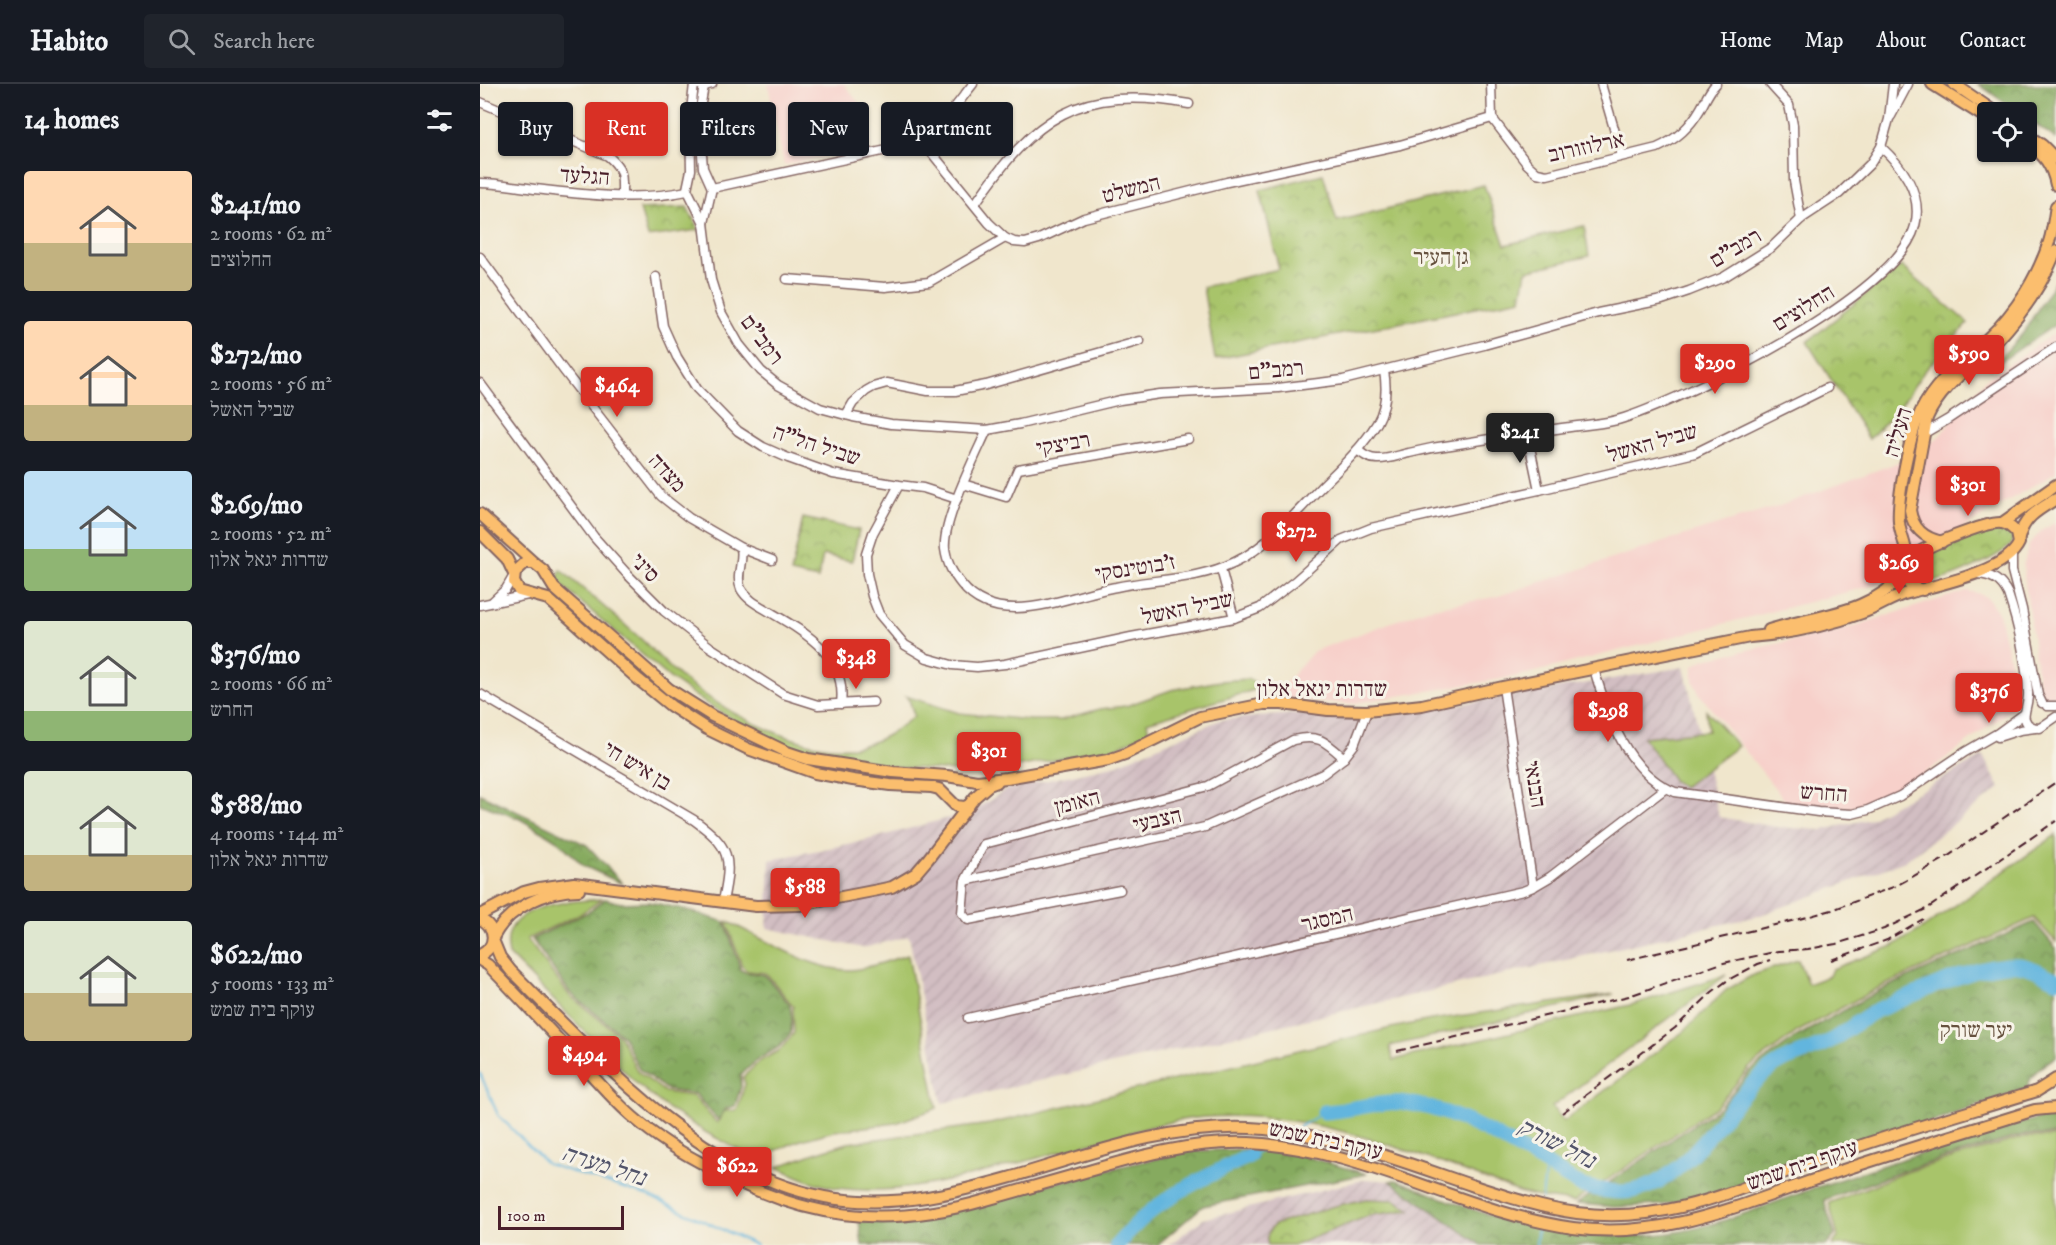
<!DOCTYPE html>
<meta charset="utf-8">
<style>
:root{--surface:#171b24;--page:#20242c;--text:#f1f3f6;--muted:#9ea1a6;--line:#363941;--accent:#d93025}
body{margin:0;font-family:"IM FELL DW Pica","Frank Ruhl Libre",serif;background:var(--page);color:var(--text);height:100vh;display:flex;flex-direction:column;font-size:22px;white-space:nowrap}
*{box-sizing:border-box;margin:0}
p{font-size:20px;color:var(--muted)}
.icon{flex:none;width:33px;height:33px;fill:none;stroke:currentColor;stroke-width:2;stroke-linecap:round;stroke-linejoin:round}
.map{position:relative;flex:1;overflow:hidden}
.drawer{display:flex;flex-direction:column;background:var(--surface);width:480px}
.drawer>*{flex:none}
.banner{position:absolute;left:18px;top:18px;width:570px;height:54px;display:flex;gap:12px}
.fabs{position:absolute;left:1497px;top:18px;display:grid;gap:12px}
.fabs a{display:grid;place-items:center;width:60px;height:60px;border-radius:6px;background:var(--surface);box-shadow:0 2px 4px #0004;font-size:30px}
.scale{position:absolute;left:18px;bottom:15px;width:126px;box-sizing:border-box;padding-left:6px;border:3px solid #4a1f2b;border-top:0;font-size:16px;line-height:21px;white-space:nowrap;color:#4a1f2b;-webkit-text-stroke:4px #f7f3e8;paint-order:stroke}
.price{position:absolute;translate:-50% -51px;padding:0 14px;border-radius:6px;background:var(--accent);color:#fff;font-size:20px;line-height:39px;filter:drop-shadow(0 2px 3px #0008)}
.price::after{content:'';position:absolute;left:50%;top:36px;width:18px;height:14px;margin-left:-9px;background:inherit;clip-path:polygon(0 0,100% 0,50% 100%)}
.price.current{background:#222;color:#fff}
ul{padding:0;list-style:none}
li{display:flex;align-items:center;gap:18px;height:150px;padding:0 24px}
li span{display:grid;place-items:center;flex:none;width:168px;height:120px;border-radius:6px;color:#555}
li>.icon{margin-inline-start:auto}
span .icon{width:72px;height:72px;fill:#fffc;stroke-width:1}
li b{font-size:26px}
h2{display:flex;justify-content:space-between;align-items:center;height:72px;padding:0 24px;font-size:26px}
.tag{padding:0 21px;border-radius:6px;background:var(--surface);box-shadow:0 2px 4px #0004;font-size:21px;line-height:54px}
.tag.current{background:var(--accent);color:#fff}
header{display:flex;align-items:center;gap:36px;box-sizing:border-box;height:84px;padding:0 30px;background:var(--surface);border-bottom:2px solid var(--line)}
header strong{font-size:28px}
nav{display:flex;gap:33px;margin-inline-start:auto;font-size:21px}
.search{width:420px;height:54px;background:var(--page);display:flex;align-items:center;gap:15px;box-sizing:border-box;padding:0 21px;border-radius:6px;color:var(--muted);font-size:22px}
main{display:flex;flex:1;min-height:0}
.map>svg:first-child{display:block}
.built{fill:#f7d0ca}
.industrial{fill:url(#industrial-furrows)}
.green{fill:#a8c46b;stroke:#79724b;stroke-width:1.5}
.forest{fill:url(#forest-crowns);stroke:#686445;stroke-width:1.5}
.park{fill:url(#park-crowns);stroke:#79724b;stroke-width:1.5}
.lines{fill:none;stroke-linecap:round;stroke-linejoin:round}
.stream{stroke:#62b5de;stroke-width:2}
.river{stroke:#62b5de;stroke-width:15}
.minor-casing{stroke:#846563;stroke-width:11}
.major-casing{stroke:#846563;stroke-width:14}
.minor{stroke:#fff;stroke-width:8}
.major{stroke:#fbbe6e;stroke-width:10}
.rail{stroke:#4a1f2b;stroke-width:2;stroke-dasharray:9 4.5;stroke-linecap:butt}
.labels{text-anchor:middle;stroke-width:6;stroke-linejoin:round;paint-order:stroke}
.street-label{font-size:22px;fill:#4a1f2b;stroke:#f7f3e8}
.park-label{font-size:22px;fill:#66513e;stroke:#f7f3e8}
.water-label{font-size:24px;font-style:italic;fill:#52546a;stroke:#f7f3e8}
</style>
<header>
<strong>Habito</strong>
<div class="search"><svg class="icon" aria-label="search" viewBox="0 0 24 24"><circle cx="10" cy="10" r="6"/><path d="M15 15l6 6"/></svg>Search here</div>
<nav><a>Home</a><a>Map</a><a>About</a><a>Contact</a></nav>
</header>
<main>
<section class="drawer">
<h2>14 homes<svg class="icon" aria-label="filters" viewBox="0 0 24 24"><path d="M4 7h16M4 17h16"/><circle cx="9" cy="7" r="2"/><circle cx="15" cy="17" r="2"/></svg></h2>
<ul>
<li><span style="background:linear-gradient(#ffd9b3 60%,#c2b280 0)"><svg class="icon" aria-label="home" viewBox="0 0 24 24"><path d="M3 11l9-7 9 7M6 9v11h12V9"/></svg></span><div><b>$241/mo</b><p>2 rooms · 62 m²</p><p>החלוצים</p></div></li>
<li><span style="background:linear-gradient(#ffd9b3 70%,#c2b280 0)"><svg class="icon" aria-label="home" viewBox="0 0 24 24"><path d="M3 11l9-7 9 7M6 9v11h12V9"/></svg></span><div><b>$272/mo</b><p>2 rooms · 56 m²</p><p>שביל האשל</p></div></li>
<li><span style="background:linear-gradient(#bfe0f5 65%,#8fb573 0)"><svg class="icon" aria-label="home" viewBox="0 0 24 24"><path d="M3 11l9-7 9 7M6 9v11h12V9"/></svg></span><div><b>$269/mo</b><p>2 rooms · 52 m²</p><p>שדרות יגאל אלון</p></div></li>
<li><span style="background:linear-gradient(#dfe7d0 75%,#8fb573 0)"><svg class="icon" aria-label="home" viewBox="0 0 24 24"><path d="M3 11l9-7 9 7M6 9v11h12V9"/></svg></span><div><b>$376/mo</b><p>2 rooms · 66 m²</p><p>החרש</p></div></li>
<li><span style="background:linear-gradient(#dfe7d0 70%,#c2b280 0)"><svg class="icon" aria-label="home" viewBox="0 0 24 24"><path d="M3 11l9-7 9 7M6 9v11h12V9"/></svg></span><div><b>$588/mo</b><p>4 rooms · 144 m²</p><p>שדרות יגאל אלון</p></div></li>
<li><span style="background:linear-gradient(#dfe7d0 60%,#c2b280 0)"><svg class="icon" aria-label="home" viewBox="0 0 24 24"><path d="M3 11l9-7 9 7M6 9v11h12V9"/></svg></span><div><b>$622/mo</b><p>5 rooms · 133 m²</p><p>עוקף בית שמש</p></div></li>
</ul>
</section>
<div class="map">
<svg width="1576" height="1161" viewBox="0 0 1576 1161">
<defs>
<pattern id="industrial-furrows" width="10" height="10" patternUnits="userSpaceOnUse" patternTransform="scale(1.5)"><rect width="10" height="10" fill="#d2bec2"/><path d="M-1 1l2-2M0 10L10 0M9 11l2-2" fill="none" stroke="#b6a3a7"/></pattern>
<pattern id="forest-crowns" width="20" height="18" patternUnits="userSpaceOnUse" patternTransform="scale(1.5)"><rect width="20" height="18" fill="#86aa5f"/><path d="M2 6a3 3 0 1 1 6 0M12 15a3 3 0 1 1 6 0" fill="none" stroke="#708a4f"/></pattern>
<pattern id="park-crowns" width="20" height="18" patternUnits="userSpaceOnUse" patternTransform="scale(1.5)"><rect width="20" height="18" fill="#a8c46b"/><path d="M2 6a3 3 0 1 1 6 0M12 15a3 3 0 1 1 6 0" fill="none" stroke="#8b9f58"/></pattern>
</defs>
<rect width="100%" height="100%" fill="#f7f3e8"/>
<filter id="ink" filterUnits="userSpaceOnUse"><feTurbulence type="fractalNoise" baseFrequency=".0167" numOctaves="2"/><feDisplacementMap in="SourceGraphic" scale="12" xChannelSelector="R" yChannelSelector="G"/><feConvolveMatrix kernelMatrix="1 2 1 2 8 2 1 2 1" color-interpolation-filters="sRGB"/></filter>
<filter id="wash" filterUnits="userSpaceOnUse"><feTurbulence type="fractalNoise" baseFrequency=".008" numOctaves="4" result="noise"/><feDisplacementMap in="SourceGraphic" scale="24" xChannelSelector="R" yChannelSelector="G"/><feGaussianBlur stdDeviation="1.35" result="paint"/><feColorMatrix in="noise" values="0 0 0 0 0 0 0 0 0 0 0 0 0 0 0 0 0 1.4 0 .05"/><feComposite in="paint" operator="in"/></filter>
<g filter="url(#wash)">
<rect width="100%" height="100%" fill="#f0e6cc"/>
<!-- built -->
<g class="built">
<path d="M288 0H364L386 28 390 63 304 81Z"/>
<path d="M1576 248V388L1499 434 1395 501 1039 592 869 620 793 613 834 567 947 525 1015 513 1224 445 1294 424 1419 378 1457 355 1505 296Z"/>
<path d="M1576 438V618H1574L1564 612 1559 602 1543 482 1549 461 1561 447Z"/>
<path d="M1486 507 1497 509 1508 514 1519 530 1537 608 1535 623 1451 685 1423 703 1395 717 1366 726 1339 725 1307 719 1221 612 1213 597V582L1225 575 1358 547Z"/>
</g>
<!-- industrial -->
<g class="industrial">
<path d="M1204 583 1239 733 1296 743 1342 746 1390 735 1503 672 1520 704 1425 777 1278 832 462 1019 429 852 383 864 287 844 290 776 383 757 491 728 527 705 633 682 740 636 822 629 891 635Z"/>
<path d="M886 1095 910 1097 1001 1161H689L723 1135Z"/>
</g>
<!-- green -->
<g class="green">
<path d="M81 486C108 509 135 532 161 555 178 571 195 591 215 604 254 633 333 674 383 661 404 656 418 645 434 632L430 618 426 612 479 629 549 636H581L620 625 646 622 691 606 740 597 768 595 784 603 667 638 669 648 635 664 516 687 488 688 407 682 354 675 320 666 264 642 227 620 191 595 76 497Z"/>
<path d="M1226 626 1258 662 1203 703 1194 697 1163 653 1228 647Z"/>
<path d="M1576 751V858L1554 834 1398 904 1317 948 1270 983 1237 1022 1094 1118 1064 1114 1042 1109C940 1072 837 1025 726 1033 695 1035 667 1044 637 1052 602 1062 567 1071 532 1081 475 1096 417 1112 357 1104 336 1101 316 1092 297 1083L335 1069 368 1059 510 1040 911 944 951 936 1134 910 910 962 913 976 1154 920 1246 891 1072 1023 1084 1037 1204 947 1246 906 1273 891 1318 876 1328 900 1349 892 1352 885 1413 862 1440 846Z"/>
<path d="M122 815 100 830 47 855 89 911 140 952 157 987 185 1008 213 1012 237 1039 244 1027 257 1026 265 1000 263 993 280 977 300 966 314 949 313 922 286 889 267 887 262 882 246 837C282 853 331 887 370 886 388 885 409 876 428 871L457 1024 416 1039 354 1047 318 1057 276 1075 227 1049 187 1024 157 1000 29 871C17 819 87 818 122 815Z"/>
<path d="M1544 1053H1576V1161H1352L1358 1153 1349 1119 1423 1089Z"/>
</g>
<!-- forest -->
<g class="forest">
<path d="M1498 0H1576V55L1547 34 1546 28H1538Z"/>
<path d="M1576 196V240L1510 285 1543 249Z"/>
<path d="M0 710 107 761 143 800 104 782 79 758 68 751 40 735 0 720Z"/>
<path d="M125 815 141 819 169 818 203 825 245 838 261 886 265 888 285 891 310 921 312 935 311 949 299 963 277 976 261 991V1003L255 1022 246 1025 238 1036 215 1010 187 1006 159 985 143 952 90 909 52 855 108 828Z"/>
<path d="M1554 838 1576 864V973C1562 982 1551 988 1547 1005L1237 1111 1182 1121 1135 1123 1097 1120 1240 1023 1270 987 1316 953 1400 906Z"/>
<path d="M1573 1030 1576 1031V1051H1543L1423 1087 1344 1116 1355 1151 1347 1161H1001L910 1097 916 1096C946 1107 976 1120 1006 1130 1056 1146 1120 1154 1173 1151 1230 1147 1284 1121 1338 1103 1415 1076 1494 1053 1573 1030Z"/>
<path d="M769 1065 820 1071 887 1090 723 1122 677 1161H382L379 1137 419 1138 625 1086 710 1067Z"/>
</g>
<!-- park -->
<g class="park">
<path d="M843 90 857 137 1004 101 1025 161 1104 142 1109 172 1046 187 1041 215 735 275 723 203 799 185 780 106Z"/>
<path d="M207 123 219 146 168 153 160 125Z"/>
<path d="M1421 182 1488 239 1443 289 1416 328 1389 355 1327 258Z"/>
<path d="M323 434 379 446 372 477 343 471 338 495 311 489Z"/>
<path d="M1525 445 1532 451V460C1519 473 1459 502 1441 498 1436 497 1433 493 1431 489 1432 466 1505 446 1525 445Z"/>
<path d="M886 1115 915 1116 931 1126 891 1131 815 1161H788C785 1153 788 1147 794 1141L851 1123Z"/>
</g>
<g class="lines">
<!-- stream -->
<g class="stream">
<path d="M0 989 18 1031 67 1080 169 1112 276 1161"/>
<path d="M816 1045 844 1028"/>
<path d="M795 1057 806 1051"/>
<path d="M769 1072 782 1065"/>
<path d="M1062 1115 1066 1081"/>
<path d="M1056 1161 1058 1140"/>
</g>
<!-- river -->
<g class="river">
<path d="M844 1028C870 1027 896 1017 922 1019 978 1022 1053 1074 1102 1102 1115 1105 1128 1108 1142 1108 1206 1106 1240 1024 1286 988 1306 971 1326 970 1347 959 1365 949 1380 935 1397 926 1434 912 1499 878 1538 881 1551 882 1564 890 1576 896"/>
<path d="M637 1161C674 1115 718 1097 769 1072"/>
</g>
</g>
</g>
<g filter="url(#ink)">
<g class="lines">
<!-- minor casing -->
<g class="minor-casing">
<g id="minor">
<path d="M1011 0 1012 34 1047 80 1057 89 1067 91 1177 64C1197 55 1210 43 1221 24 1226 15 1229 7 1236 0"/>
<path d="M1121 0 1142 72"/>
<path d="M1290 0 1309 21 1313 41 1314 97 1321 135"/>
<path d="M224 2 219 30 223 84 232 104 224 139 231 196 241 228 259 260 281 287 298 301 340 324 373 333 411 340 507 346 540 340 640 316 680 310 798 304 863 296 1004 261 1118 229 1182 216 1209 207 1244 193 1292 163 1321 135 1359 110 1390 80 1401 63 1409 35 1413 0"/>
<path d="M0 18 128 72C144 86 142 91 142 111"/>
<path d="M1411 32 1428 0"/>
<path d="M442 57 509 139 525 154 534 158 545 159 559 155 604 134 747 98 920 61 1012 34"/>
<path d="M0 99C21 99 43 104 64 106 110 111 161 117 207 107"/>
<path d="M232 104 430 61C458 51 475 22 493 0"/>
<path d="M495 120C554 34 598 0 709 20"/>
<path d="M224 139 207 105 211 86 210 36 214 0 224 2 232 0"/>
<path d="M0 173 85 288 181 412 209 434 261 464 292 476"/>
<path d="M176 193 183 242 197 273 217 305 258 347 283 363 308 374 353 390 419 401 443 404 477 415"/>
<path d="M307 195 405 203 449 198 525 154"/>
<path d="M0 299 114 453 148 491 184 527 230 563 303 610 338 621 393 618"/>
<path d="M366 331 373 319 386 307 393 303 407 299 448 307H475L506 301 660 257"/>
<path d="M507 346C495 373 462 438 465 465 467 480 473 490 482 501 519 547 589 511 636 503 675 495 718 496 755 478 787 463 816 429 840 404 860 384 882 364 897 339 906 323 907 304 904 287"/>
<path d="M1047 349 1059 406"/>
<path d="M1443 350 1467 336 1576 263"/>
<path d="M877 366C884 371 889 375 897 375 907 376 919 371 929 369 945 365 961 362 978 360 1015 354 1053 348 1090 343 1108 340 1128 340 1144 334 1211 312 1417 211 1435 142 1443 111 1423 83 1401 63"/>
<path d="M483 400 526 413 538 385 708 355"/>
<path d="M419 401 393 449 386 470 387 490 392 512 399 530 425 561 447 574 472 581 497 583 525 580 651 553 754 534 780 524 815 497 861 456 891 444 1059 406 1215 369 1347 304"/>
<path d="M261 464C264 478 255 492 261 505 267 516 280 522 290 528 326 549 367 572 361 620"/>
<path d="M1532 470V487L1542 525 1558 611 1562 619"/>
<path d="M741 485 754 534"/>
<path d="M1497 490C1512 491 1521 496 1528 510 1538 540 1546 575 1548 608 1549 617 1543 630 1545 635 1547 642 1553 644 1560 644L1576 633"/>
<path d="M13 517 26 505 33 493"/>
<path d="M0 521 48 511"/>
<path d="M1114 585C1127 630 1147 689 1195 708L1338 728 1372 730 1388 726 1420 712 1485 668 1518 649 1544 630"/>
<path d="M1023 603 1053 803"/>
<path d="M0 610 214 736C251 763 252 774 243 817"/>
<path d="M1567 622H1576"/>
<path d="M1518 653 1540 646 1555 644"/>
<path d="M485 797 725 743 843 690 864 674"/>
<path d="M640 806 488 836 482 829 485 797 504 760 728 702 813 656C839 650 845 657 864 674L874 661 887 627"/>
<path d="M488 934 1043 807 1053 803 1070 793 1186 704"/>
</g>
</g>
<!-- major casing -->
<g class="major-casing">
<g id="major">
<path d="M1452 0 1508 35"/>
<path d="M1474 0 1515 28"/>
<path d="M1546 50 1562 61 1576 75"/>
<path d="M1546 59C1564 70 1572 81 1576 101"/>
<path d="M0 430 54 479 63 486 74 504 189 605 232 632 307 668 328 675 413 688 467 692 497 697 527 694 628 676 645 670 720 633 764 624 784 620H802L848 626 887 627 942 621 1023 603 1270 553C1307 550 1347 542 1382 529 1398 524 1412 513 1428 509 1456 501 1526 488 1539 459L1537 449C1533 445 1529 440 1522 439 1508 437 1443 463 1432 473 1427 478 1423 487 1425 494 1428 503 1436 504 1443 506"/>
<path d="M1522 439 1576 401"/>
<path d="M0 448 27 475 34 490"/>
<path d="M1539 454C1544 433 1558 426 1576 415"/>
<path d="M1462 458C1444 454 1433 445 1430 426L1447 334C1461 302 1491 283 1515 259 1540 233 1562 201 1576 167"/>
<path d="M54 479H45L35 488 34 498 39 507 68 515 159 596 191 622 227 645 268 665 335 689 373 696 410 701 451 703 459 705 476 722 485 723 489 721"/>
<path d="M1425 482C1429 462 1421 456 1419 438 1417 412 1430 350 1441 327 1456 296 1485 276 1509 253 1536 228 1558 192 1569 158 1573 146 1574 133 1576 122"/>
<path d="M1289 546C1336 531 1392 530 1424 489"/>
<path d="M0 831 44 808 59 804 94 799 276 822 320 821 398 806 412 803 436 789 448 775 495 713 509 701 517 698"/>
<path d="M0 835C17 843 17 863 0 871"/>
<path d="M14 852C29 823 67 806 99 806"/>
<path d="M13 856 20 873 31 887C123 978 229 1102 366 1116 421 1122 475 1109 528 1094 607 1071 688 1040 770 1044 848 1048 920 1077 994 1102 1028 1113 1061 1124 1097 1129 1190 1141 1261 1103 1344 1074 1414 1049 1486 1029 1557 1007L1576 995"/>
<path d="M0 876 8 881C39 913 70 946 100 979 118 997 134 1017 153 1033 177 1054 203 1070 231 1084 324 1135 403 1146 506 1116 541 1106 577 1096 612 1086 663 1071 714 1057 769 1059 883 1064 982 1128 1093 1144 1186 1157 1269 1117 1354 1089 1421 1067 1488 1047 1555 1026L1576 1024"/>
</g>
</g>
<!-- minor -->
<use href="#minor" class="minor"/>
<!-- major -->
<use href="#major" class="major"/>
<!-- rail -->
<g class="rail">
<path d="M1147 876 1316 836 1352 826 1416 802 1464 775 1576 698"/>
<path d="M1351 876 1407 856 1443 835"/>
<path d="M917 967 1149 912 1239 880 1299 867 1328 865 1356 860 1404 845 1448 824 1576 737"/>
<path d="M1082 1029 1195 944 1232 908 1248 896 1278 880 1290 876"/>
</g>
</g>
</g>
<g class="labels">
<!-- street labels -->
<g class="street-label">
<text transform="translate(1106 62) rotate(-12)" y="8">ארלוזורוב</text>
<text transform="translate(105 91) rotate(4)" y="8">הגלעד</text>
<text transform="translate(651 104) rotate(-14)" y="8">המשלט</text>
<text transform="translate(1255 163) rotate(-31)" y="8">רמב"ם</text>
<text transform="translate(1323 223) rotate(-32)" y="8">החלוצים</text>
<text transform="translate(283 255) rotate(53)" y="8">רמב"ם</text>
<text transform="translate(796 285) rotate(-5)" y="8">רמב"ם</text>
<text transform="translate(1417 348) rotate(-73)" y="8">העליה</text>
<text transform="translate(1172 358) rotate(-16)" y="8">שביל האשל</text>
<text transform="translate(583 359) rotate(-10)" y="8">רביצקי</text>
<text transform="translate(337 360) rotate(18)" y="8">שביל הל"ה</text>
<text transform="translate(188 388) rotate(48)" y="8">מצדה</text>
<text transform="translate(166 483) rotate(46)" y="8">סיני</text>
<text transform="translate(655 483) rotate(-9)" y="8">ז'בוטינסקי</text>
<text transform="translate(707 523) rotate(-12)" y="8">שביל האשל</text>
<text x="842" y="612">שדרות יגאל אלון</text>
<text transform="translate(158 681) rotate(31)" y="8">בן איש חי</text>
<text transform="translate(1056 700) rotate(81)" y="8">הבנאי</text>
<text transform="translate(1344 708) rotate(4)" y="8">החרש</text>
<text transform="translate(597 717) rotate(-14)" y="8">האומן</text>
<text transform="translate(677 735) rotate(-13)" y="8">הצבעי</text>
<text transform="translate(847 834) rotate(-13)" y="8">המסגר</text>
<text transform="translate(846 1055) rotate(12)" y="8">עוקף בית שמש</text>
<text transform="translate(1322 1080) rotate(-19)" y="8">עוקף בית שמש</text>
</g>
<!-- park labels -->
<g class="park-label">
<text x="961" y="180">גן העיר</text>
<text x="1496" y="953">יער שורק</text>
</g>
<!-- water labels -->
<g class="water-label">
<text transform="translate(1077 1059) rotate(27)" y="8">נחל שורק</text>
<text transform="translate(124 1081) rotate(18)" y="8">נחל מערה</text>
</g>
</g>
</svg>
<div class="fabs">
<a><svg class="icon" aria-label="locate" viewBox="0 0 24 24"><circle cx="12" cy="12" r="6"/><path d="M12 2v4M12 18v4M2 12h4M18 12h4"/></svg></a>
</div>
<div class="scale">100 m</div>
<b class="price" style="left:1489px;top:302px">$590</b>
<b class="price" style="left:1235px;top:311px">$290</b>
<b class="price" style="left:137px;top:334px">$464</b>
<b class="price current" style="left:1040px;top:380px">$241</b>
<b class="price" style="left:1488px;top:433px">$301</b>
<b class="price" style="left:816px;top:479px">$272</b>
<b class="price" style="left:1419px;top:511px">$269</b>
<b class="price" style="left:376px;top:606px">$348</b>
<b class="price" style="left:1509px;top:640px">$376</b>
<b class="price" style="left:1128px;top:659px">$298</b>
<b class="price" style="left:509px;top:699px">$301</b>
<b class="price" style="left:325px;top:835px">$588</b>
<b class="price" style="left:104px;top:1003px">$494</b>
<b class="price" style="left:257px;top:1114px">$622</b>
<div class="banner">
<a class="tag">Buy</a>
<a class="tag current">Rent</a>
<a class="tag">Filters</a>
<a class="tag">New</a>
<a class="tag">Apartment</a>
</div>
</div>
</main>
